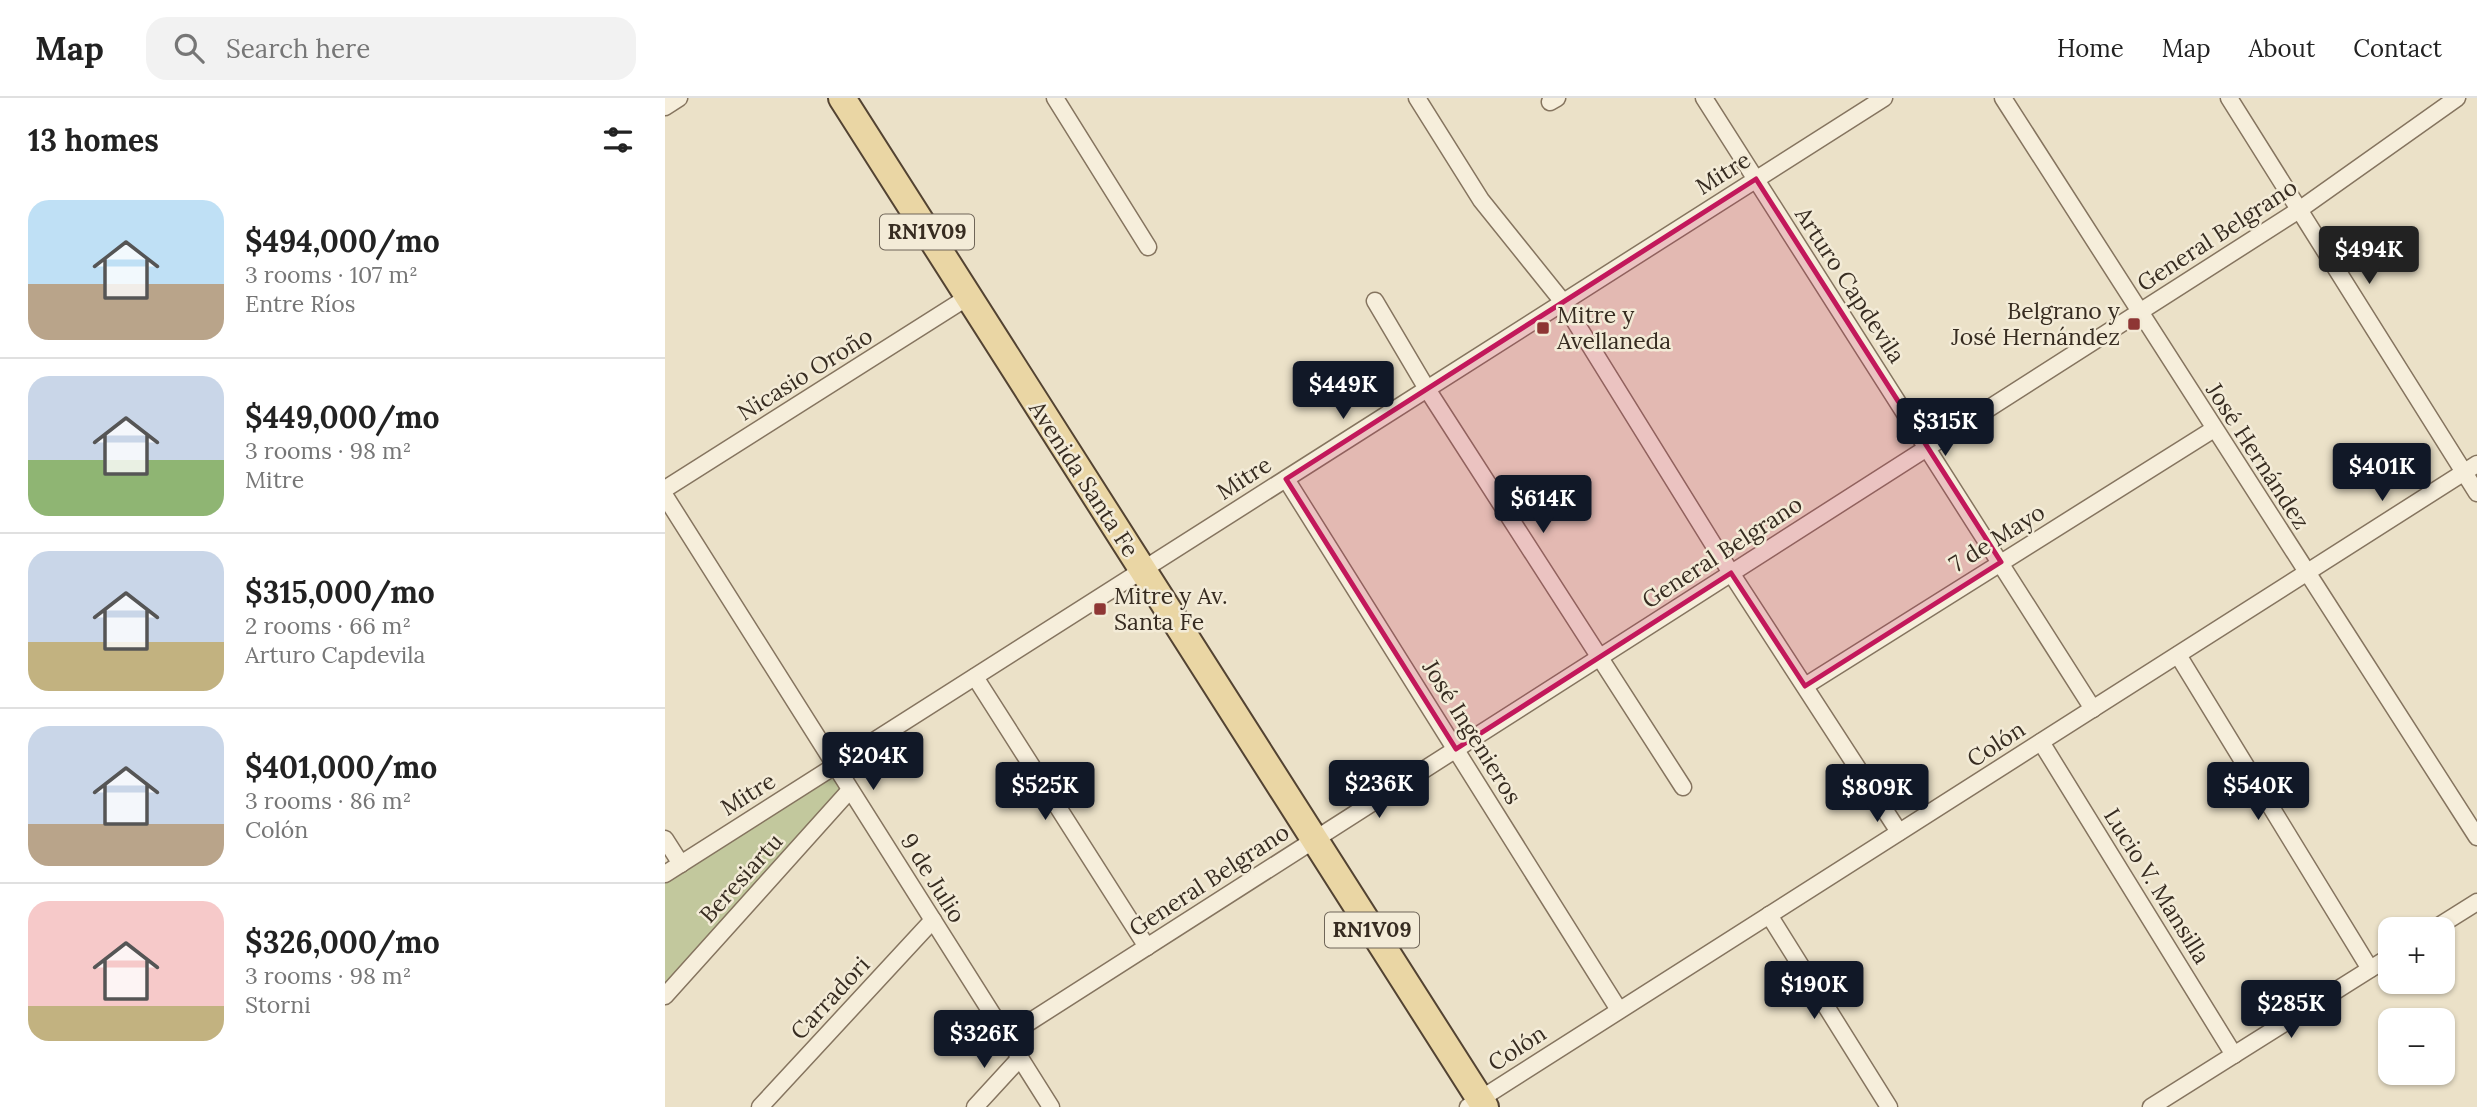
<!DOCTYPE html>
<meta charset="utf-8">
<style>
:root{--surface:#fff;--page:#f2f2f2;--text:#222;--muted:#767676;--line:#e0e0e0;--accent:#111827}
body{margin:0;font-family:Lora,serif;background:var(--page);color:var(--text);height:100vh;display:flex;flex-direction:column;font-size:26px;white-space:nowrap}
*{box-sizing:border-box;margin:0}
p{font-size:23px;color:var(--muted)}
.icon{flex:none;width:38px;height:38px;fill:none;stroke:currentColor;stroke-width:2;stroke-linecap:round;stroke-linejoin:round}
.map{position:relative;flex:1;overflow:hidden}
.sheet{display:flex;flex-direction:column;background:var(--surface);width:665px}
.sheet>*{flex:none}
.fabs{position:absolute;left:1713px;top:819px;display:grid;gap:14px}
.fabs a{display:grid;place-items:center;width:77px;height:77px;border-radius:14px;background:var(--surface);box-shadow:0 2px 5px #0004;font-size:35px}
.price{position:absolute;translate:-50% -60px;padding:0 16px;border-radius:7px;background:var(--accent);color:#fff;font-size:23px;line-height:46px;filter:drop-shadow(0 2px 4px #0008)}
.price::after{content:'';position:absolute;left:50%;top:42px;width:21px;height:16px;margin-left:-10px;background:inherit;clip-path:polygon(0 0,100% 0,50% 100%)}
.price.on{background:#222;color:#fff}
ul{padding:0;list-style:none}
li{display:flex;align-items:center;gap:21px;height:175px;padding:0 28px}
li+li{border-top:2px solid var(--line)}
li span{display:grid;place-items:center;flex:none;width:196px;height:140px;border-radius:21px;color:#555}
li>.icon{margin-inline-start:auto}
span .icon{width:84px;height:84px;fill:#fffc;stroke-width:1}
li b{font-size:30px}
h2{display:flex;justify-content:space-between;align-items:center;height:84px;padding:0 28px;font-size:30px}
header{display:flex;align-items:center;gap:42px;box-sizing:border-box;height:98px;padding:0 35px;background:var(--surface);border-bottom:2px solid var(--line)}
header strong{font-size:33px}
nav{display:flex;gap:38px;margin-inline-start:auto;font-size:24px}
.search{width:490px;height:63px;background:var(--page);display:flex;align-items:center;gap:18px;box-sizing:border-box;padding:0 24px;border-radius:21px;color:var(--muted);font-size:26px}
main{display:flex;flex:1;min-height:0}
.map>svg:first-child{display:block}
.green{fill:#c2c89d}
.lines{fill:none;stroke-linecap:round;stroke-linejoin:round}
.minor-casing{stroke:#85745f;stroke-width:19}
.primary-casing{stroke:#534332;stroke-width:30}
.minor{stroke:#f6eedb;stroke-width:16}
.primary{stroke:#ead6a4;stroke-width:26}
.marked{fill:#c2185b;fill-opacity:0.2;stroke:#c2185b;stroke-width:5;stroke-linejoin:round}
.poi-dot{fill:#8e3634;stroke:#f3ebd7;stroke-width:2.5}
.labels{text-anchor:middle;stroke-width:5;stroke-linejoin:round;paint-order:stroke}
.shield{fill:#f3ebd7;stroke:#6f6558;stroke-width:2}
.shield-label{font-size:21px;font-weight:bold;fill:#372c21}
.street-label{font-size:23px;fill:#372c21;stroke:#f3ebd7}
.poi-label{font-size:23px;fill:#372c21;stroke:#f3ebd7;text-anchor:start}
</style>
<header>
<strong>Map</strong>
<div class="search"><svg class="icon" aria-label="search" viewBox="0 0 24 24"><circle cx="10" cy="10" r="6"/><path d="M15 15l6 6"/></svg>Search here</div>
<nav><a>Home</a><a>Map</a><a>About</a><a>Contact</a></nav>
</header>
<main>
<section class="sheet">
<h2>13 homes<svg class="icon" aria-label="filters" viewBox="0 0 24 24"><path d="M4 7h16M4 17h16"/><circle cx="9" cy="7" r="2"/><circle cx="15" cy="17" r="2"/></svg></h2>
<ul>
<li><span style="background:linear-gradient(#bfe0f5 60%,#b9a48a 0)"><svg class="icon" aria-label="home" viewBox="0 0 24 24"><path d="M3 11l9-7 9 7M6 9v11h12V9"/></svg></span><div><b>$494,000/mo</b><p>3 rooms · 107 m²</p><p>Entre Ríos</p></div></li>
<li><span style="background:linear-gradient(#c9d6e8 60%,#8fb573 0)"><svg class="icon" aria-label="home" viewBox="0 0 24 24"><path d="M3 11l9-7 9 7M6 9v11h12V9"/></svg></span><div><b>$449,000/mo</b><p>3 rooms · 98 m²</p><p>Mitre</p></div></li>
<li><span style="background:linear-gradient(#c9d6e8 65%,#c2b280 0)"><svg class="icon" aria-label="home" viewBox="0 0 24 24"><path d="M3 11l9-7 9 7M6 9v11h12V9"/></svg></span><div><b>$315,000/mo</b><p>2 rooms · 66 m²</p><p>Arturo Capdevila</p></div></li>
<li><span style="background:linear-gradient(#c9d6e8 70%,#b9a48a 0)"><svg class="icon" aria-label="home" viewBox="0 0 24 24"><path d="M3 11l9-7 9 7M6 9v11h12V9"/></svg></span><div><b>$401,000/mo</b><p>3 rooms · 86 m²</p><p>Colón</p></div></li>
<li><span style="background:linear-gradient(#f6c9c9 75%,#c2b280 0)"><svg class="icon" aria-label="home" viewBox="0 0 24 24"><path d="M3 11l9-7 9 7M6 9v11h12V9"/></svg></span><div><b>$326,000/mo</b><p>3 rooms · 98 m²</p><p>Storni</p></div></li>
</ul>
</section>
<div class="map">
<svg width="1812" height="1009" viewBox="0 0 1812 1009">
<rect width="100%" height="100%" fill="#ebe1c8"/>
<!-- green -->
<path class="green" d="M170 668 185 692 0 898V776Z"/>
<g class="lines">
<!-- minor casing -->
<g class="minor-casing">
<g id="minor">
<path d="M390 0 483 149"/>
<path d="M752 0 816 102 898 204 1066 475 1234 734"/>
<path d="M1039 0 1428 611"/>
<path d="M1338 0 1812 739"/>
<path d="M1564 0 1812 395"/>
<path d="M885 4 892 0"/>
<path d="M0 9 14 0"/>
<path d="M710 203 762 291 1018 689"/>
<path d="M621 381 954 912"/>
<path d="M0 391 303 199"/>
<path d="M0 398 386 1009"/>
<path d="M1513 557 1705 871"/>
<path d="M310 579 482 849"/>
<path d="M1140 588 1549 331"/>
<path d="M1376 644 1569 957"/>
<path d="M0 741 16 766"/>
<path d="M0 776 1219 0"/>
<path d="M1104 817 1224 1009"/>
<path d="M1769 831 1812 804"/>
<path d="M0 898 185 692"/>
<path d="M341 939 1634 112 1792 0"/>
<path d="M95 1009 268 822"/>
<path d="M310 1009 355 960"/>
<path d="M803 1009 1812 366"/>
<path d="M1486 1009 1726 858"/>
</g>
</g>
<!-- primary casing -->
<g class="primary-casing">
<path id="primary" d="M177 0 820 1009"/>
</g>
<!-- minor -->
<use href="#minor" class="minor"/>
<!-- primary -->
<use href="#primary" class="primary"/>
</g>
<!-- marked area -->
<path class="marked" d="M1091 81 1336 464 1140 588 1066 475 791 651 621 381Z"/>
<!-- markers -->
<g class="poi-dot">
<rect x="1462" y="219" width="14" height="14" rx="3.5"/>
<rect x="871" y="223" width="14" height="14" rx="3.5"/>
<rect x="428" y="504" width="14" height="14" rx="3.5"/>
</g>
<g class="labels">
<!-- shield labels -->
<g class="shield">
<rect x="215" y="116.5" width="94" height="35" rx="5"/>
<rect x="660" y="814.5" width="94" height="35" rx="5"/>
</g>
<g class="shield-label">
<text x="262" y="141">RN1V09</text>
<text x="707" y="839">RN1V09</text>
</g>
<!-- street labels -->
<g class="street-label">
<text transform="translate(1058 75) rotate(-32)" y="8">Mitre</text>
<text transform="translate(1552 137) rotate(-33)" y="8">General Belgrano</text>
<text transform="translate(1185 187) rotate(57)" y="8">Arturo Capdevila</text>
<text transform="translate(140 276) rotate(-32)" y="8">Nicasio Oroño</text>
<text transform="translate(1593 358) rotate(57)" y="8">José Hernández</text>
<text transform="translate(579 380) rotate(-33)" y="8">Mitre</text>
<text transform="translate(419 381) rotate(57)" y="8">Avenida Santa Fe</text>
<text transform="translate(1332 440) rotate(-32)" y="8">7 de Mayo</text>
<text transform="translate(1057 454) rotate(-33)" y="8">General Belgrano</text>
<text transform="translate(807 634) rotate(58)" y="8">José Ingenieros</text>
<text transform="translate(1331 646) rotate(-33)" y="8">Colón</text>
<text transform="translate(83 696) rotate(-32)" y="8">Mitre</text>
<text transform="translate(76 780) rotate(-48)" y="8">Beresiartu</text>
<text transform="translate(268 780) rotate(58)" y="8">9 de Julio</text>
<text transform="translate(544 782) rotate(-33)" y="8">General Belgrano</text>
<text transform="translate(1492 788) rotate(58)" y="8">Lucio V. Mansilla</text>
<text transform="translate(165 900) rotate(-47)" y="8">Carradori</text>
<text transform="translate(852 950) rotate(-33)" y="8">Colón</text>
</g>
<!-- poi labels -->
<g class="poi-label">
<text x="1455" y="221" text-anchor="end">Belgrano y<tspan x="1455" dy="26">José Hernández</tspan></text>
<text x="892" y="225">Mitre y<tspan x="892" dy="26">Avellaneda</tspan></text>
<text x="449" y="506">Mitre y Av.<tspan x="449" dy="26">Santa Fe</tspan></text>
</g>
</g>
</svg>
<div class="fabs">
<a>+</a>
<a>−</a>
</div>
<b class="price on" style="left:1704px;top:188px">$494K</b>
<b class="price" style="left:678px;top:323px">$449K</b>
<b class="price" style="left:1280px;top:360px">$315K</b>
<b class="price" style="left:1717px;top:405px">$401K</b>
<b class="price" style="left:878px;top:437px">$614K</b>
<b class="price" style="left:208px;top:694px">$204K</b>
<b class="price" style="left:714px;top:722px">$236K</b>
<b class="price" style="left:380px;top:724px">$525K</b>
<b class="price" style="left:1593px;top:724px">$540K</b>
<b class="price" style="left:1212px;top:726px">$809K</b>
<b class="price" style="left:1149px;top:923px">$190K</b>
<b class="price" style="left:1626px;top:942px">$285K</b>
<b class="price" style="left:319px;top:972px">$326K</b>
</div>
</main>
